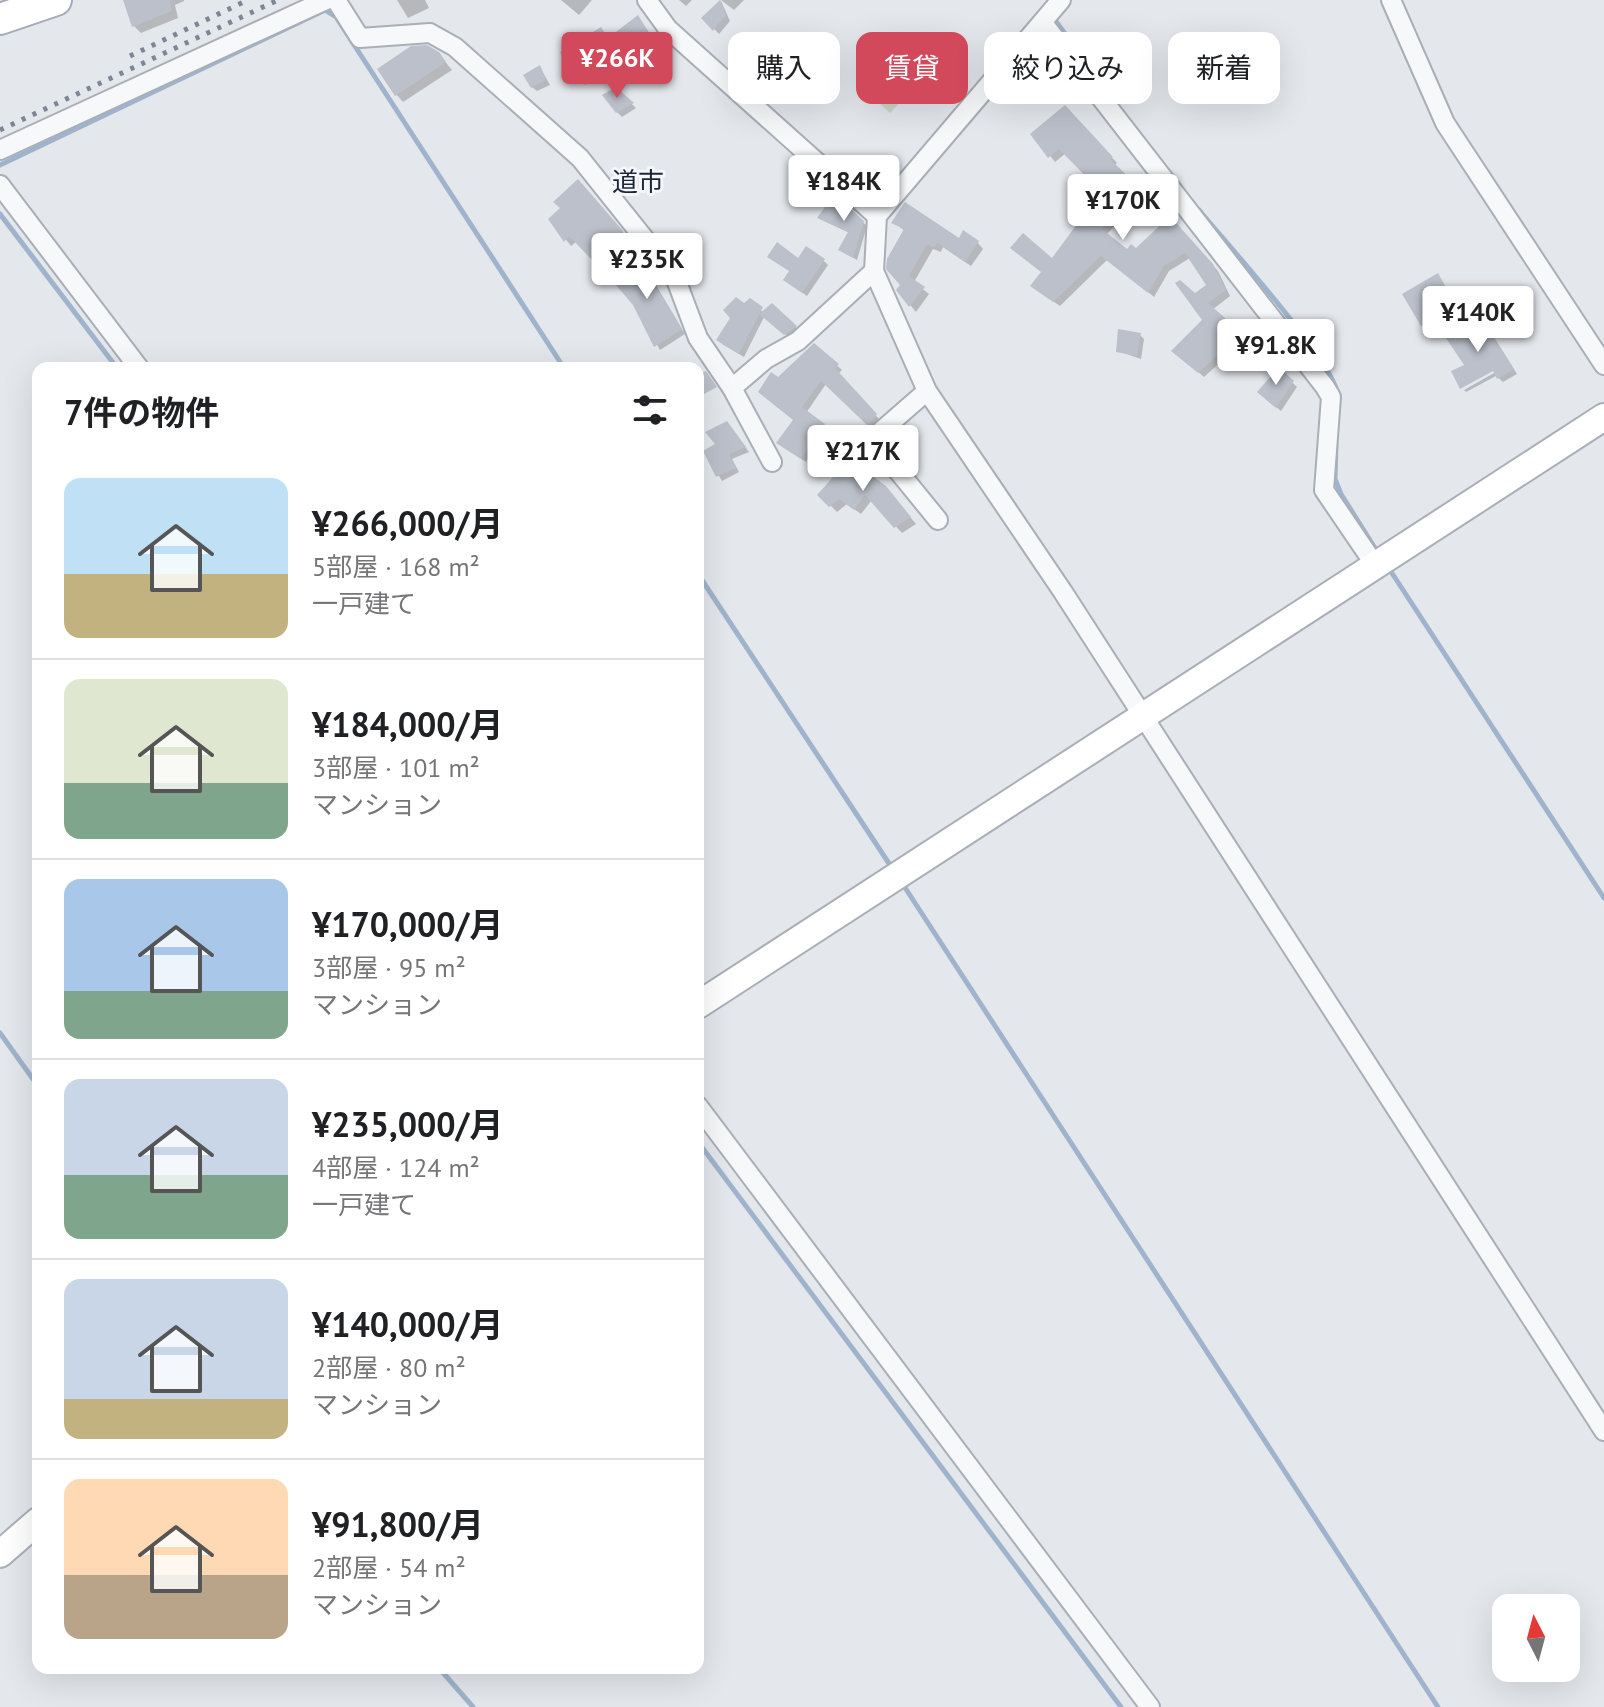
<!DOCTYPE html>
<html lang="ja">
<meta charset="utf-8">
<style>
:root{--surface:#fff;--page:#f2f2f2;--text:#202124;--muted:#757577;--line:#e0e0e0;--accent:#d1495b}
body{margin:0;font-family:"PT Sans","Noto Sans JP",sans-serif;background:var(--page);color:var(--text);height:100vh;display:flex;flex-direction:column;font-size:30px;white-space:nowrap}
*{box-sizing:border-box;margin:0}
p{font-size:26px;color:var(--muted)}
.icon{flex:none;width:44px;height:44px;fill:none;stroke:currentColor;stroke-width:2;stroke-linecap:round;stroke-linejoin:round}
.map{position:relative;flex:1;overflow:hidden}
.details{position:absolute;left:32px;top:362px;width:672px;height:1312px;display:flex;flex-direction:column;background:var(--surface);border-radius:16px;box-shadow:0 8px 32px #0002}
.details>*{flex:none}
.hud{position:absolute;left:728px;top:32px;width:756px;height:72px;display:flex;gap:16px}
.needle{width:52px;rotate:354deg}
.controls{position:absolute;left:1492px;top:1594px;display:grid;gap:16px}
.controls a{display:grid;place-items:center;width:88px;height:88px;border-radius:16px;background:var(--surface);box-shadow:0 8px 32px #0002;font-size:40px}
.price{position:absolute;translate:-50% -68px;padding:0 18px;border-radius:8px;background:#fff;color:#222;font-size:26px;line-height:52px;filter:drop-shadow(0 2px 4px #0008)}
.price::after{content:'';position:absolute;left:50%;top:48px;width:24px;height:18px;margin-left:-12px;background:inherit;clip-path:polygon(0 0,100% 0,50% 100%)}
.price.on{background:var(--accent);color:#fff}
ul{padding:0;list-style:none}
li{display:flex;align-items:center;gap:24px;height:200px;padding:0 32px}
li+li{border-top:2px solid var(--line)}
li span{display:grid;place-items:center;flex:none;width:224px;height:160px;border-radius:16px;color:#555}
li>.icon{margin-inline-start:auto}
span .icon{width:96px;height:96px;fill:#fffc;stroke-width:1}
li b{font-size:34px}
h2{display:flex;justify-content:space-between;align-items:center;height:96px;padding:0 32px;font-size:34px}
.chip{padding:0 28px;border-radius:16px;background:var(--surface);box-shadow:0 8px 32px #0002;font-size:28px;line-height:72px}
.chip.on{background:var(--accent);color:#fff}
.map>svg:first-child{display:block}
.green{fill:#c9d6c5}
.shadow{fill:#0003}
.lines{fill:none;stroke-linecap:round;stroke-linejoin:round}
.stream{stroke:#9fb4cc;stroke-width:5}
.building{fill:#bbc0ca}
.street-casing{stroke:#a9aeb7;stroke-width:22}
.secondary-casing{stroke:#a9aeb7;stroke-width:30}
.primary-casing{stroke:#a3abb8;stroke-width:34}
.street{stroke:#f7f8fa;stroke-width:18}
.secondary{stroke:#fff;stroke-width:26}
.primary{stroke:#fff;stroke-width:30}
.rail{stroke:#7d8696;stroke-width:5;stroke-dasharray:4 8;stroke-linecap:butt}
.labels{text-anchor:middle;stroke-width:6;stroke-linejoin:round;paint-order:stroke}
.neighbourhood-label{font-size:26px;fill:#1d2536;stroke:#f4f6f9}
</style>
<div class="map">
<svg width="1604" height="1707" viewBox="0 0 1604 1707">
<rect width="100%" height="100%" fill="#e4e7ec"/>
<!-- green -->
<path class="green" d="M894 37 936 64 890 113 874 98 857 51Z"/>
<!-- shadow -->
<g class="shadow">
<path d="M125 0H184V1L175 5 178 18 141 33 134 26Z"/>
<path d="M397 0H425L429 8 408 18Z"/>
<path d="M561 0H592L579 15Z"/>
<path d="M679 0H692L686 6Z"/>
<path d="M721 0H744L734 10Z"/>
<path d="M721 1 730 21 719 34 704 18Z"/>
<path d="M638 18 654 39 585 85 578 79 601 29 609 40Z"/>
<path d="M438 53 452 70 403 102 396 94Z"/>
<path d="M1060 66 1070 84 1059 91 1054 86Z"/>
<path d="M540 67 550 85 537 91 532 87Z"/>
<path d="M616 89 636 108 622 117 617 112Z"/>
<path d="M1065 107 1117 163 1114 166 1144 194 1106 235 1127 252 1136 251 1170 218 1218 271 1230 296 1212 310 1246 339 1204 377 1179 356 1204 320 1195 296 1209 286 1190 258 1169 271 1154 297 1108 259 1060 306 1038 291 1053 261 1102 189 1066 153 1055 162 1033 134Z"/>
<path d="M584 188 628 238 603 268 577 241 571 246 550 219Z"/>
<path d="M834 197 867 226 857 260 845 253 850 233 824 221Z"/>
<path d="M893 222 978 243 983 249 971 266 943 247 941 252 933 249 914 282 929 294 916 312 898 290 903 285 905 231Z"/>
<path d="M799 261H824L828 265 807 296 790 284Z"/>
<path d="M642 262 685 334 660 350 635 304Z"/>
<path d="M1438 275 1456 304 1443 313 1447 319 1427 329 1423 325Z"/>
<path d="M744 305 765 312 772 306 800 331 790 338 764 317 744 357 722 344Z"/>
<path d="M1486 325 1517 374 1503 382 1496 376 1466 392 1464 390 1503 368 1467 366Z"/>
<path d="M1140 335 1144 339 1141 359 1118 351Z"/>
<path d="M814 345 842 370 838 374 880 420 873 429 826 384 806 413 828 430 806 462 783 447 795 420 778 380Z"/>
<path d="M1279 370 1297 387 1281 411 1264 397Z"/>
<path d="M731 428 749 452 732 459 739 472 722 481 705 452 718 445Z"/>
<path d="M850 461 892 495 916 524 902 533 872 500 861 514 847 504 837 512 820 495Z"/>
</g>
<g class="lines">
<!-- stream -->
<g class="stream">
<path d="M1052 16 1112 98"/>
<path d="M0 165 325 10 336 17 564 368"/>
<path d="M1199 210C1225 242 1336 364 1338 396"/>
<path d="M0 214 117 368"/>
<path d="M1336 442 1335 479 1341 494 1378 553"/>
<path d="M1388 567 1604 898"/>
<path d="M698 574 892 868"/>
<path d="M902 883 1438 1707"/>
<path d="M0 1033 38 1086"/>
<path d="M698 1142 1121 1707"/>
<path d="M439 1668 473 1707"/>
</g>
</g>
<!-- building -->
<g class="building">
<path d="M123 0H170L172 11 132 27Z"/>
<path d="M720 0 726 15 713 31 701 18Z"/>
<path d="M638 15 648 31 577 80 560 52 601 27 608 38Z"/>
<path d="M427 45 439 52 446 62 395 96 377 69 411 46Z"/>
<path d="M1056 59 1068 79 1053 87 1041 69Z"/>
<path d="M540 65 546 80 531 88 523 75Z"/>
<path d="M616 87 634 103 616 113 602 95Z"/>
<path d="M1065 105 1113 157 1110 159 1140 188 1102 229 1127 249 1131 244 1136 248 1170 216 1213 264 1226 290 1208 303 1242 333 1198 373 1171 351 1202 320 1175 283 1180 280 1195 293 1206 285 1185 253 1164 266 1148 293 1101 256 1053 302 1030 286 1041 272 1010 248 1023 233 1052 258 1097 197 1094 194 1099 190 1059 149 1048 158 1030 134Z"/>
<path d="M578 179 623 231 596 264 569 236 564 242 548 219 560 208 553 202Z"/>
<path d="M834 194 864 221 853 258 838 250 848 232 817 218Z"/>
<path d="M905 202 959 238 963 230 979 241 965 262 937 243 934 247 927 244 909 276 925 287 909 307 896 290 900 285 886 269 887 259 904 229 891 223Z"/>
<path d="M777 242 798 258 806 246 825 259 802 293 783 280 789 271 767 257Z"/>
<path d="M638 255 682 329 654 347 633 305 610 278Z"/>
<path d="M1438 273 1453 300 1440 308 1444 314 1421 326 1402 294Z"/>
<path d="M736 297 744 303 750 298 763 307 739 354 716 340 730 318 723 310Z"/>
<path d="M772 303 797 326 784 335 759 314Z"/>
<path d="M1482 318 1514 369 1497 379 1493 371 1460 389 1451 371 1464 365 1446 338Z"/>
<path d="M1118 329 1141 333 1137 356 1116 352Z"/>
<path d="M814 343 839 364 835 368 877 414 868 426 821 381 802 407 825 424 801 459 776 443 793 420 758 392 771 372 778 377Z"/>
<path d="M1279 367 1294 381 1276 408 1257 392Z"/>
<path d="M706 371 717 387 704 394 698 374Z"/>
<path d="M727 421 746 447 729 454 736 468 716 477 703 451 715 444 705 432Z"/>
<path d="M849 459 886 486 911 517 894 528 865 495 854 510 839 499 829 507 817 495Z"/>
</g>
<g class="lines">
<!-- street casing -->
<g class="street-casing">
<g id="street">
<path d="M336 0 360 38 430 33 455 47 580 158 675 277 698 338 732 388 766 359 798 341 874 271"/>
<path d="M647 0 668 29 877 216"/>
<path d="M1061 0 877 216 874 271 927 391 1063 592 1604 1431"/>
<path d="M1391 0 1445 123 1604 365"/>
<path d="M1043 23 1325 387 1331 397 1324 490 1375 565"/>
<path d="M0 150 326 0"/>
<path d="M0 185 139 368"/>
<path d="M732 388 772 462"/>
<path d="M927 391 872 439 938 520"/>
<path d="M698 1106 1150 1707"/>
</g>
</g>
<!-- secondary casing -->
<g class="secondary-casing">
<g id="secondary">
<path d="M698 1005 1604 417"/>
<path d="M0 1554 38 1521"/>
</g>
</g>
<!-- primary casing -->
<g class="primary-casing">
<path id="primary" d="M0 19 56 0"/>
</g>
<!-- street -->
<use href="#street" class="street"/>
<!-- secondary -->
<use href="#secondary" class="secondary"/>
<!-- primary -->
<use href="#primary" class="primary"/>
<!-- rail -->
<g class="rail">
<path d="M130 56 248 0"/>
<path d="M0 130 278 0"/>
</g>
</g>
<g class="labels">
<!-- neighbourhood labels -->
<g class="neighbourhood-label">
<text x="638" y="191">道市</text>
</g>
</g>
</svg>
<div class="controls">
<a><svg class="needle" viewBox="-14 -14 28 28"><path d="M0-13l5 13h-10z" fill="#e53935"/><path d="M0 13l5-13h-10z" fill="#757577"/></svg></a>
</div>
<b class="price on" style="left:617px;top:100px">¥266K</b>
<b class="price" style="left:844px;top:223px">¥184K</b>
<b class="price" style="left:1123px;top:242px">¥170K</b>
<b class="price" style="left:647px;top:301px">¥235K</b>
<b class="price" style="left:1478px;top:354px">¥140K</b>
<b class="price" style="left:1276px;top:387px">¥91.8K</b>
<b class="price" style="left:863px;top:493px">¥217K</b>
<div class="hud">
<a class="chip">購入</a>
<a class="chip on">賃貸</a>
<a class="chip">絞り込み</a>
<a class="chip">新着</a>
</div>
<section class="details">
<h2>7件の物件<svg class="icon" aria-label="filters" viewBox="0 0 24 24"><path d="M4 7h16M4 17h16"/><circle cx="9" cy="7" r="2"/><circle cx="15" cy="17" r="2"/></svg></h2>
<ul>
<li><span style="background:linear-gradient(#bfe0f5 60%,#c2b280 0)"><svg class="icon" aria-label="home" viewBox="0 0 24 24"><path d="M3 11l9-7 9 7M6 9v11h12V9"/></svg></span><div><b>¥266,000/月</b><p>5部屋 · 168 m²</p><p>一戸建て</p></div></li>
<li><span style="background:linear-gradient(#dfe7d0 65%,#7fa58c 0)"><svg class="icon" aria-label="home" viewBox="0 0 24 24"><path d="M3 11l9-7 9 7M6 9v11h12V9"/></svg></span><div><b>¥184,000/月</b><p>3部屋 · 101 m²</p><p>マンション</p></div></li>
<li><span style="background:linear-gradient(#a9c7e8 70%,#7fa58c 0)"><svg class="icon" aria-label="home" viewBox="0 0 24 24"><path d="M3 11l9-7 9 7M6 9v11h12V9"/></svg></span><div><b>¥170,000/月</b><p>3部屋 · 95 m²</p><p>マンション</p></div></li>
<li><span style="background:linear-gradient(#c9d6e8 60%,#7fa58c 0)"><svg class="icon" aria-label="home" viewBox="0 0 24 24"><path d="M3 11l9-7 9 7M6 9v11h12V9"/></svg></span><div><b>¥235,000/月</b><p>4部屋 · 124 m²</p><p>一戸建て</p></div></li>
<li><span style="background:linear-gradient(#c9d6e8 75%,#c2b280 0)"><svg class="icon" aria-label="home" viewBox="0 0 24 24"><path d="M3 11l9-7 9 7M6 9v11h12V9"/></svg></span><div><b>¥140,000/月</b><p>2部屋 · 80 m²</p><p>マンション</p></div></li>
<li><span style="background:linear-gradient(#ffd9b3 60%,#b9a48a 0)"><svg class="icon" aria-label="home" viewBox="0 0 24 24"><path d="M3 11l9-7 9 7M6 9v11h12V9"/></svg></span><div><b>¥91,800/月</b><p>2部屋 · 54 m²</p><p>マンション</p></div></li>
</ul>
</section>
</div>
